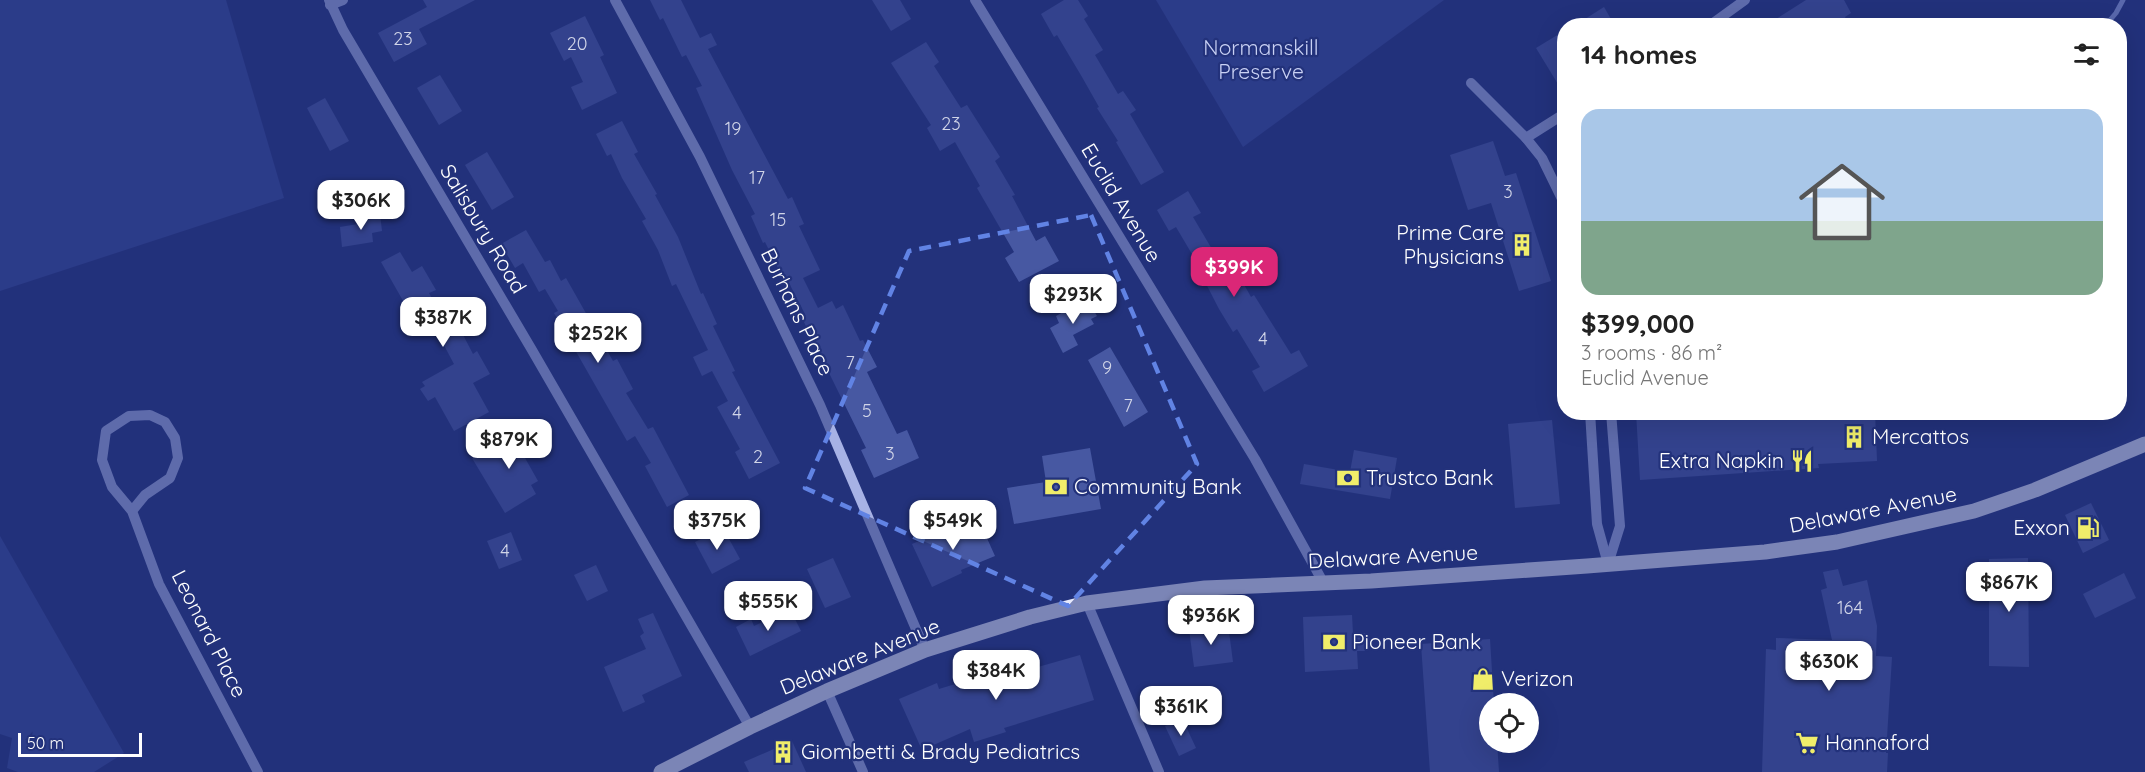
<!DOCTYPE html>
<meta charset="utf-8">
<style>
:root{--surface:#fff;--page:#f6f6f6;--text:#222;--muted:#767676;--line:#e0e0e0;--accent:#db2777}
body{margin:0;font-family:Quicksand,sans-serif;background:var(--page);color:var(--text);height:100vh;display:flex;flex-direction:column;font-size:22px;white-space:nowrap}
*{box-sizing:border-box;margin:0}
p{font-size:20px;color:var(--muted)}
.icon{flex:none;width:33px;height:33px;fill:none;stroke:currentColor;stroke-width:2;stroke-linecap:round;stroke-linejoin:round}
.map{position:relative;flex:1;overflow:hidden}
.panel{position:absolute;left:1557px;top:18px;width:570px;height:402px;display:flex;flex-direction:column;background:var(--surface);border-radius:24px;box-shadow:0 6px 24px #0002}
.panel>*{flex:none}
.controls{position:absolute;left:1479px;top:693px;display:grid;gap:12px}
.controls a{display:grid;place-items:center;width:60px;height:60px;border-radius:50%;background:var(--surface);box-shadow:0 6px 24px #0002;font-size:30px}
.scale{position:absolute;left:18px;bottom:15px;width:124px;box-sizing:border-box;padding-left:6px;border:3px solid #fff;border-top:0;font-size:16px;line-height:21px;white-space:nowrap;color:#fff;-webkit-text-stroke:4px #23327b;paint-order:stroke}
.price{position:absolute;translate:-50% -51px;padding:0 14px;border-radius:12px;background:#fff;color:#222;font-size:20px;line-height:39px;filter:drop-shadow(0 2px 3px #0008)}
.price::after{content:'';position:absolute;left:50%;top:36px;width:18px;height:14px;margin-left:-9px;background:inherit;clip-path:polygon(0 0,100% 0,50% 100%)}
.price.selected{background:var(--accent);color:#fff}
ul{padding:0;list-style:none}
li{display:grid;align-content:center;gap:12px;height:318px;padding:0 24px}
li+li{border-top:2px solid var(--line)}
li span{display:grid;place-items:center;height:186px;border-radius:18px;color:#555}
li>.icon{margin-inline-start:auto}
span .icon{width:108px;height:108px;fill:#fffc;stroke-width:1}
li b{font-size:26px}
h2{display:flex;justify-content:space-between;align-items:center;height:72px;padding:0 24px;font-size:26px}
.map>svg:first-child{display:block}
.green{fill:#374999}
.lines{fill:none;stroke-linecap:round;stroke-linejoin:round}
.stream{stroke:#9baae6;stroke-width:5}
.building{fill:#4758a2}
.minor{stroke:#a7b2e5;stroke-width:10}
.major{stroke:#e7eafd;stroke-width:15}
.marked{fill:none;stroke:#6183e4;stroke-width:4.5;stroke-dasharray:12 8;stroke-linejoin:round}
.labels{text-anchor:middle;stroke-width:4.5;stroke-linejoin:round;paint-order:stroke}
.number-label{font-size:18px;fill:#d1d5e8}
.park-label{font-size:21px;fill:#c9d1f4;stroke:#23327b}
.street-label{font-size:21px;fill:#fff;stroke:#23327b}
.poi-label{font-size:21px;fill:#fff;stroke:#23327b;text-anchor:start}
</style>
<div class="map">
<svg width="2145" height="772" viewBox="0 0 2145 772">
<rect width="100%" height="100%" fill="#23327b"/>
<!-- green -->
<g class="green">
<path d="M0 0H226L284 198 0 291Z"/>
<path d="M1156 0H1444L1243 147Z"/>
<path d="M0 536 124 753 94 772H18L7 768 12 738 0 734Z"/>
</g>
<g class="lines">
<!-- stream -->
<path class="stream" d="M2105 26 2116 13 2123 0"/>
</g>
<!-- building -->
<g class="building">
<path d="M423 0H475L419 29 427 44 394 62 378 33 427 7Z"/>
<path d="M650 0H681L700 38 711 33 717 45 708 49 788 199 792 197 804 224 799 226 820 270 803 278 818 308 832 301 836 309 843 305 860 341 863 340 877 367 867 372 897 434 907 430 919 458 874 478 861 450 866 448 801 316 805 314 788 281 785 282 765 242 763 243 751 216 755 214 732 170 696 88 702 86 686 55 682 57 663 18 660 20Z"/>
<path d="M872 0H900L911 19 891 31Z"/>
<path d="M1064 0H1078L1088 16 1084 19 1103 50 1095 55 1118 94 1123 91 1136 110 1130 114 1164 172 1141 185 1116 142 1118 141 1097 108 1099 107 1082 77 1057 35 1054 37 1041 14Z"/>
<path d="M1806 0H1844L1851 13 1845 17 1850 26H1765Z"/>
<path d="M1604 7 1615 26H1574Z"/>
<path d="M585 16 604 55 600 57 617 93 582 110 571 87 583 82 571 57 564 61 550 33Z"/>
<path d="M1564 31V94L1536 48Z"/>
<path d="M926 42 939 62 934 66 961 108 967 105 1000 157 995 161 1015 195 1012 196 1036 241 1045 236 1059 261 1019 282 1005 258 1014 252 977 188 980 186 955 142 940 151 927 128 931 125 891 63Z"/>
<path d="M440 75 462 111 439 125 417 88Z"/>
<path d="M325 98 349 141 330 151 307 108Z"/>
<path d="M622 121 638 152 634 154 657 194 655 195 678 237 701 294 703 293 717 324 713 326 735 371 732 372 780 463 749 479 735 452 740 449 717 407 728 401 712 371 702 376 693 357 708 350 676 284 672 286 658 250 642 221 646 219 622 178 611 154 607 156 596 134Z"/>
<path d="M1493 141 1505 176 1516 173 1551 281 1519 291 1491 203 1468 210 1450 155Z"/>
<path d="M487 152 514 197 492 210 465 165Z"/>
<path d="M1188 191 1201 213 1193 217 1219 261 1228 256 1251 297 1254 295 1291 354 1299 350 1308 366 1264 392 1252 371 1260 367 1237 329 1233 332 1219 309 1200 272 1202 271 1176 227 1169 231 1157 210Z"/>
<path d="M380 214 382 231 372 233 373 242 342 247 340 227 364 223 363 217Z"/>
<path d="M526 230 545 262 550 260 561 281 566 278 613 361 617 359 633 389 626 393 648 429 653 427 689 495 667 507 645 466 651 463 635 436 627 441 554 313 558 311 545 289 539 292 523 263 515 268 501 244Z"/>
<path d="M400 252 412 272 422 266 436 290 429 293 441 315 450 310 473 354 477 351 490 374 473 383 489 412 454 431 435 397 428 401 420 389 425 386 422 382 454 364 431 321 424 325 412 303 406 306 381 262Z"/>
<path d="M1087 299 1097 316 1091 319 1094 324 1073 335 1078 345 1063 353 1050 328 1059 323 1056 316Z"/>
<path d="M1110 347 1148 412 1124 427 1088 360Z"/>
<path d="M1636 412H1875L1877 461 1818 464 1819 468 1640 480Z"/>
<path d="M1552 420 1560 504 1515 508 1508 424Z"/>
<path d="M522 429 535 453 525 458 538 481 531 485 536 494 505 513 472 458Z"/>
<path d="M1090 448 1101 509 1014 524 1007 488 1046 482 1042 456Z"/>
<path d="M1354 450 1397 458 1390 499 1300 484 1304 464 1350 472Z"/>
<path d="M2091 503 2109 540 2083 553 2065 515Z"/>
<path d="M977 516 995 556 961 570 962 573 932 587 912 544Z"/>
<path d="M723 528 740 559 712 574 695 542Z"/>
<path d="M511 532 522 560 499 569 487 541Z"/>
<path d="M833 558 851 597 825 608 807 569Z"/>
<path d="M2028 558 2029 667 1989 666V559Z"/>
<path d="M596 565 608 591 587 601 574 575Z"/>
<path d="M1838 569 1843 586 1867 580 1877 626 1876 656 1892 657 1886 753H1888L1887 772H1762L1766 649 1776 650V638L1832 640 1821 590 1827 588 1823 572Z"/>
<path d="M2124 573 2136 598 2095 618 2083 594Z"/>
<path d="M790 609 801 631 750 656 736 627 751 619 754 626Z"/>
<path d="M653 613 682 676 642 695 645 702 623 712 604 667 646 649 640 636 644 633 638 619Z"/>
<path d="M1352 615 1353 634 1365 633V651H1357L1358 669 1305 672 1303 617Z"/>
<path d="M1228 624 1233 662 1194 667 1189 629Z"/>
<path d="M1490 639 1494 704H1490V742H1497L1499 772H1430L1421 644Z"/>
<path d="M1080 655 1094 700 1004 728 1006 732 974 742 970 729 922 750 899 699 937 683 939 689 988 674 989 677 1036 663 1038 667Z"/>
<path d="M1182 718 1196 748 1179 756 1165 726Z"/>
<path d="M792 741 806 772H749L744 762Z"/>
</g>
<g class="lines">
<!-- minor -->
<g class="minor">
<path d="M329 0 343 30 532 350 750 727"/>
<path d="M615 0 700 157 820 405 925 650"/>
<path d="M975 0 1255 459 1323 582"/>
<path d="M330 5 343 0"/>
<path d="M1709 26 1745 0"/>
<path d="M1471 83 1526 138 1542 158 1564 203"/>
<path d="M1526 138 1564 114"/>
<path d="M1590 412 1597 524 1608 564"/>
<path d="M132 511 145 495 170 478 178 458 175 438 165 422 150 415 129 416 106 431 102 460 112 487 132 511 159 584 258 772"/>
<path d="M1608 564 1620 526 1611 412"/>
<path d="M1087 603 1159 772"/>
<path d="M827 691 863 772"/>
</g>
<!-- major -->
<path class="major" d="M661 772 750 727 827 691 925 650 1030 617 1087 603 1205 588 1371 581 1587 566 1765 552 1837 542 1974 511 2035 490 2145 444"/>
</g>
<!-- marked area -->
<path d="M0 0H2145V772H0ZM1091 215 1197 464 1068 606 805 488 909 251Z" fill="#23327b" fill-opacity=".55" fill-rule="evenodd"/>
<path class="marked" d="M1091 215 1197 464 1068 606 805 488 909 251Z"/>
<!-- icons -->
<defs>
<g id="building-bare" transform="scale(1.8)"><path d="M-4-6H4V6H1V3H-1V6H-4ZM-2.5-4.3h1.7v1.8h-1.7ZM.8-4.3h1.7v1.8H.8ZM-2.5-1h1.7V.8h-1.7ZM.8-1h1.7V.8H.8Z" fill="#f0ed6a" stroke="#23327b" stroke-width="2.5" paint-order="stroke"/></g>
<g id="restaurant-bare" transform="scale(1.8)"><path d="M-5-6h1v4h1v-4h1v4h1v-4h1v5L-1.5 .5V6h-2V.5L-5-1ZM5-6V6H3V1.5H1.5Q1.5-4 5-6Z" fill="#f0ed6a" stroke="#23327b" stroke-width="2.5" paint-order="stroke"/></g>
<g id="bank-bare" transform="scale(1.8)"><path d="M-6-4H6V4H-6ZM0-2.3a2.3 2.3 0 1 0 0 4.6a2.3 2.3 0 1 0 0-4.6Z" fill="#f0ed6a" stroke="#23327b" stroke-width="2.5" paint-order="stroke"/></g>
<g id="fuel-bare" transform="scale(1.8)"><path d="M-5.5-6h7V0h2V4h1.3V-2.5L3-4.5l.8-.8L6-3V5H2.5V1h-1V6h-7ZM-4.2-4.7v3.2H.2V-4.7Z" fill="#f0ed6a" stroke="#23327b" stroke-width="2.5" paint-order="stroke"/></g>
<g id="shop-bare" transform="scale(1.8)"><path d="M-5-2.5h2.3a2.7 3.5 0 0 1 5.4 0H5L5.5 6h-11ZM-1.5-2.5h3a1.5 2.3 0 0 0-3 0Z" fill="#f0ed6a" stroke="#23327b" stroke-width="2.5" paint-order="stroke"/></g>
<g id="supermarket-bare" transform="scale(1.8)"><path d="M-6-5.5h2.5l.6 2H6L4.5 2H-2.5L-4.4-4H-6ZM-1.5 3.2a1.3 1.3 0 1 0 .1 0ZM3 3.2a1.3 1.3 0 1 0 .1 0Z" fill="#f0ed6a" stroke="#23327b" stroke-width="2.5" paint-order="stroke"/></g>
</defs>
<g fill-rule="evenodd">
<use href="#building-bare" x="1522" y="245"/>
<use href="#building-bare" x="1854" y="437"/>
<use href="#restaurant-bare" x="1802" y="461"/>
<use href="#bank-bare" x="1348" y="478"/>
<use href="#bank-bare" x="1056" y="487"/>
<use href="#fuel-bare" x="2088" y="528"/>
<use href="#bank-bare" x="1334" y="642"/>
<use href="#shop-bare" x="1483" y="679"/>
<use href="#supermarket-bare" x="1807" y="743"/>
<use href="#building-bare" x="783" y="752"/>
</g>
<g class="labels">
<!-- number labels -->
<g class="number-label">
<text x="403" y="45">23</text>
<text x="577" y="50">20</text>
<text x="951" y="130">23</text>
<text x="733" y="135">19</text>
<text x="757" y="184">17</text>
<text x="1508" y="198">3</text>
<text x="778" y="226">15</text>
<text x="1263" y="345">4</text>
<text x="850" y="369">7</text>
<text x="1107" y="374">9</text>
<text x="1128" y="412">7</text>
<text x="867" y="417">5</text>
<text x="737" y="419">4</text>
<text x="890" y="460">3</text>
<text x="758" y="463">2</text>
<text x="505" y="557">4</text>
<text x="1850" y="614">164</text>
</g>
<!-- park labels -->
<g class="park-label">
<text x="1261" y="55">Normanskill<tspan x="1261" dy="24">Preserve</tspan></text>
</g>
<!-- street labels -->
<g class="street-label">
<text transform="translate(1121 203) rotate(59)" y="7">Euclid Avenue</text>
<text transform="translate(483 229) rotate(59)" y="7">Salisbury Road</text>
<text transform="translate(797 312) rotate(64)" y="7">Burhans Place</text>
<text transform="translate(1873 510) rotate(-11)" y="7">Delaware Avenue</text>
<text transform="translate(1393 557) rotate(-3)" y="7">Delaware Avenue</text>
<text transform="translate(209 634) rotate(63)" y="7">Leonard Place</text>
<text transform="translate(860 657) rotate(-22)" y="7">Delaware Avenue</text>
</g>
<!-- poi labels -->
<g class="poi-label">
<text x="1504" y="240" text-anchor="end">Prime Care<tspan x="1504" dy="24">Physicians</tspan></text>
<text x="1872" y="444">Mercattos</text>
<text x="1784" y="468" text-anchor="end">Extra Napkin</text>
<text x="1366" y="485">Trustco Bank</text>
<text x="1074" y="494">Community Bank</text>
<text x="2070" y="535" text-anchor="end">Exxon</text>
<text x="1352" y="649">Pioneer Bank</text>
<text x="1501" y="686">Verizon</text>
<text x="1825" y="750">Hannaford</text>
<text x="801" y="759">Giombetti &amp; Brady Pediatrics</text>
</g>
</g>
</svg>
<div class="controls">
<a><svg class="icon" aria-label="locate" viewBox="0 0 24 24"><circle cx="12" cy="12" r="6"/><path d="M12 2v4M12 18v4M2 12h4M18 12h4"/></svg></a>
</div>
<div class="scale">50 m</div>
<b class="price" style="left:361px;top:231px">$306K</b>
<b class="price selected" style="left:1234px;top:298px">$399K</b>
<b class="price" style="left:1073px;top:325px">$293K</b>
<b class="price" style="left:443px;top:348px">$387K</b>
<b class="price" style="left:598px;top:364px">$252K</b>
<b class="price" style="left:509px;top:470px">$879K</b>
<b class="price" style="left:717px;top:551px">$375K</b>
<b class="price" style="left:953px;top:551px">$549K</b>
<b class="price" style="left:2009px;top:613px">$867K</b>
<b class="price" style="left:768px;top:632px">$555K</b>
<b class="price" style="left:1211px;top:646px">$936K</b>
<b class="price" style="left:1829px;top:692px">$630K</b>
<b class="price" style="left:996px;top:701px">$384K</b>
<b class="price" style="left:1181px;top:737px">$361K</b>
<section class="panel">
<h2>14 homes<svg class="icon" aria-label="filters" viewBox="0 0 24 24"><path d="M4 7h16M4 17h16"/><circle cx="9" cy="7" r="2"/><circle cx="15" cy="17" r="2"/></svg></h2>
<ul>
<li><span style="background:linear-gradient(#a9c7e8 60%,#7fa58c 0)"><svg class="icon" aria-label="home" viewBox="0 0 24 24"><path d="M3 11l9-7 9 7M6 9v11h12V9"/></svg></span><div><b>$399,000</b><p>3 rooms · 86 m²</p><p>Euclid Avenue</p></div></li>
</ul>
</section>
</div>
